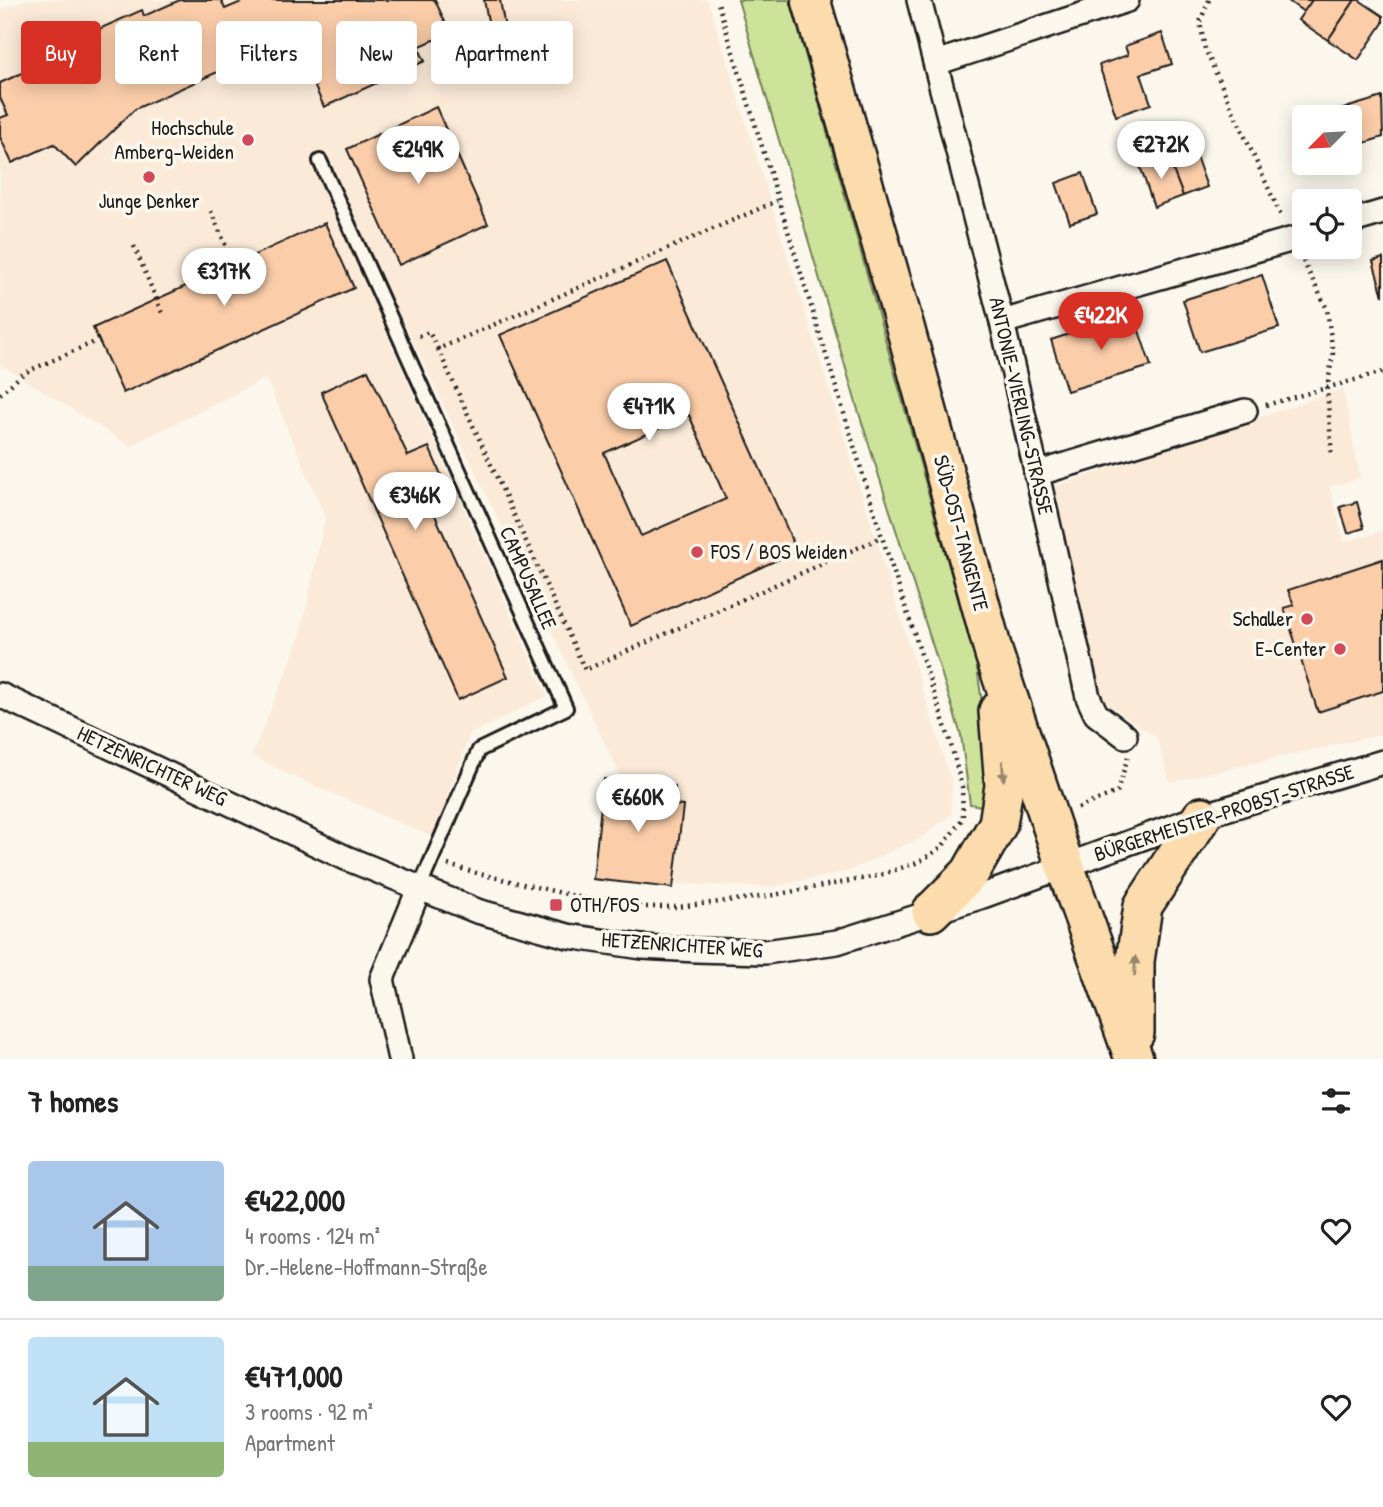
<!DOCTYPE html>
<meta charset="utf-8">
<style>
:root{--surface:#fff;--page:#f6f6f6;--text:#222;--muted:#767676;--line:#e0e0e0;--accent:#d93025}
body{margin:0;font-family:"Patrick Hand",sans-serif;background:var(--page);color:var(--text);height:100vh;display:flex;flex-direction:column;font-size:26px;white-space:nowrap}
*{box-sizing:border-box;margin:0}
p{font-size:23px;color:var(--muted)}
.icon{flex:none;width:38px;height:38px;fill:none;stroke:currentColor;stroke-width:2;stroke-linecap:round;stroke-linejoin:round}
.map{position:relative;height:1059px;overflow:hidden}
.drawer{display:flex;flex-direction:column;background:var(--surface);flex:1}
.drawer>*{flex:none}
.guide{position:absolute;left:21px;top:21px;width:700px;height:63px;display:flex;gap:14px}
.needle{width:46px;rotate:246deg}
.fabs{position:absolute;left:1292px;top:105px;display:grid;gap:14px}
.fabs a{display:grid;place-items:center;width:70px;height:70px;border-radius:7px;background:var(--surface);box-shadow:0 4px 18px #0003;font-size:35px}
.price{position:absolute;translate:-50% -60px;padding:0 16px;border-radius:24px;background:#fff;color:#222;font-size:23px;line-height:46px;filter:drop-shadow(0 2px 4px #0008)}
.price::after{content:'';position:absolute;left:50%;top:42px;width:21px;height:16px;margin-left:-10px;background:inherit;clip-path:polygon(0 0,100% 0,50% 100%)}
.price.current{background:var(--accent);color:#fff}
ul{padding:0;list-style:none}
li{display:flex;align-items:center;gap:21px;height:175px;padding:0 28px}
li+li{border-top:2px solid var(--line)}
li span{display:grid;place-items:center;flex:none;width:196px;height:140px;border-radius:7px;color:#555}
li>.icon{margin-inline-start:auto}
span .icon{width:84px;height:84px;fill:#fffc;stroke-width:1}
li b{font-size:30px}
h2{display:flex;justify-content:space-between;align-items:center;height:84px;padding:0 28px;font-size:30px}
.tag{padding:0 24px;border-radius:7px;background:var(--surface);box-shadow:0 4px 18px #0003;font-size:24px;line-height:63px}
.tag.current{background:var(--accent);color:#fff}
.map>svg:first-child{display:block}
.built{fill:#fbead8}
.green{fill:#cce399;stroke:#74805a;stroke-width:2}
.building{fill:#fbcda9;stroke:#1c1c1c;stroke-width:2;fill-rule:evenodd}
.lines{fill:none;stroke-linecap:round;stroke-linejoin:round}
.service-casing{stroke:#1c1c1c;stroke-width:18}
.minor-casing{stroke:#1c1c1c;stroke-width:28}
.primary-casing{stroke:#1c1c1c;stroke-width:42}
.path{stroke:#1c1c1c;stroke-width:4.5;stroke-dasharray:2 5;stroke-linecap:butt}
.service{stroke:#fbf7ec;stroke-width:12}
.minor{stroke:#fbf7ec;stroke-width:23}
.primary{stroke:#fcdcac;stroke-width:37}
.oneway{fill:#97866b}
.poi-dot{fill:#d1495b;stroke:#fbf7ec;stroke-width:2.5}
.labels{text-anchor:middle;stroke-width:7;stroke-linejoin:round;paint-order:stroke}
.poi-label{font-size:21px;fill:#1c1c1c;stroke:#fbf7ec;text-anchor:end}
.street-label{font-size:21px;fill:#1c1c1c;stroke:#fbf7ec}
</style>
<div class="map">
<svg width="1383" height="1059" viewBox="0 0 1383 1059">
<rect width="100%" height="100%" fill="#fbf7ec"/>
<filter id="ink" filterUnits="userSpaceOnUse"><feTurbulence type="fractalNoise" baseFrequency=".0143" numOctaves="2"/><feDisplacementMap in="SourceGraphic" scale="14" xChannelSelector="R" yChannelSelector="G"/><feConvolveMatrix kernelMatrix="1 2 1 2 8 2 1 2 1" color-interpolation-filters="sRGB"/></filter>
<g filter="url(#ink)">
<!-- built -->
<g class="built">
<path d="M24 0H708L952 784 951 815 919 839 845 872 768 887 672 884 403 320 384 328 547 696 470 734 433 837 292 776 252 755 300 638 325 517 266 378 130 446 0 364V11Z"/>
<path d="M1343 389 1360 478 1330 487 1344 542 1383 531V734L1170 782 1157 738 1103 701 1051 488Z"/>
</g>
<!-- green -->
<path class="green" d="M738 0H790L977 666 996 809 970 804 961 735 858 410Z"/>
<!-- building -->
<g class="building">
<path d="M180 0H221L225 9 246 0H435L450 33 418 47 425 61 324 107 289 30 248 48 251 57 135 109 76 167 54 144 12 163 0 137V118L8 115 0 98V83L53 59 49 51 142 10 144 16Z"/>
<path d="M484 0H500L505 28 490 31Z"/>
<path d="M1287 0H1312L1304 12Z"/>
<path d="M1312 0H1355L1328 40 1298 20Z"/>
<path d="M1355 0H1359L1383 16V23L1358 60 1328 40Z"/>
<path d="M1162 33 1172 64 1141 74 1151 104 1116 116 1099 65 1128 55 1125 46Z"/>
<path d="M1382 97 1383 137 1361 144 1349 107Z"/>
<path d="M436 107 488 224 399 265 347 149Z"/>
<path d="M1349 107 1361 144 1349 148V117H1318Z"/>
<path d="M1192 145 1207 187 1183 196 1167 155Z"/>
<path d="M1167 155 1183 196 1154 207 1139 163Z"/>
<path d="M1083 173 1097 214 1070 223 1056 183Z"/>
<path d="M325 223 354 288 123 393 93 328Z"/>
<path d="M1383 258V296L1373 261Z"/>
<path d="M667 261 797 551 631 626 500 335ZM689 415 726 499 641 536 604 453Z"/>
<path d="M1262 275 1279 328 1200 352 1183 300Z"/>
<path d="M1133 313 1151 366 1067 391 1051 340Z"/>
<path d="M368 370 408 456 429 447 449 493 429 502 508 677 458 700 321 392Z"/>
<path d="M1357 502 1364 528 1348 533 1340 507Z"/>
<path d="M1383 559V691L1318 712 1284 608 1294 605 1288 590Z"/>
<path d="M604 779 675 787 673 805 683 806 673 888 593 879Z"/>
</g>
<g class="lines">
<!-- service casing -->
<g class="service-casing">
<path id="service" d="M320 161 566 708 479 750 419 889"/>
</g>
<!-- minor casing -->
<g class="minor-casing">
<g id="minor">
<path d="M919 0 1002 322 1088 697 1096 714 1125 736"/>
<path d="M936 63 1127 0"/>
<path d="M1349 222 1383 212"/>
<path d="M1002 322 1304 236"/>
<path d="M1036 474 1245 411"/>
<path d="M0 695 346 858 477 911 568 936 642 947 696 950 765 952 837 942 980 897 1202 816 1383 762"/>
<path d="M400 1059 382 979 419 889"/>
</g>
</g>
<!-- primary casing -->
<g class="primary-casing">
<g id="primary">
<path d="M811 0 905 327 994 654 1065 866 1134 1059"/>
<path d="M931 912 970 873 998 824 1004 786 998 711"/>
<path d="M1135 1033V961L1143 906 1202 816"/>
</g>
</g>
<!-- path -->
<g class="path">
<path d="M1209 0 1200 22 1205 49 1282 218"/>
<path d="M211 211 239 277"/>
<path d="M134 246 162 313"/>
<path d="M1303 261 1327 309 1333 353 1327 389 1332 456"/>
<path d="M419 336 429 332 438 349 777 201"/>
<path d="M438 349 585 670 882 537"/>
<path d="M0 394 24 373 99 340"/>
<path d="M1266 405 1383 372"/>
<path d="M1078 808 1117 792 1128 757"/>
<path d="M448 865 480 874 622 907H678L768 896 877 876 919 862 942 847 963 818 962 787 950 741 882 537 717 0"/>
</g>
<!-- service -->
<use href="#service" class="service"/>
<!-- minor -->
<use href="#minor" class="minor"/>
<!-- primary -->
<use href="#primary" class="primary"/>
</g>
<!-- one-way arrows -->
<defs><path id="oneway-solid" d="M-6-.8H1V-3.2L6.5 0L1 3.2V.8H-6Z" transform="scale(1.75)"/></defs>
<g class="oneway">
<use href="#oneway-solid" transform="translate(1003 771) rotate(86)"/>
<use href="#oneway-solid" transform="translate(1135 966) rotate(-88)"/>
</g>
</g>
<!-- markers -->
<g class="poi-dot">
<circle cx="248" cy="140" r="7"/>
<circle cx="149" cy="177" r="7"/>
<circle cx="697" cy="552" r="7"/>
<circle cx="1307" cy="619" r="7"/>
<circle cx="1340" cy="649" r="7"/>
<rect x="549" y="898" width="14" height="14" rx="3.5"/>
</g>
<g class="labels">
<!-- poi labels -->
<g class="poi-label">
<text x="234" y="135">Hochschule<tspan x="234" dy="24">Amberg-Weiden</tspan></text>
<text x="149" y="208" text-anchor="middle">Junge Denker</text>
<text x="711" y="559" text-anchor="start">FOS / BOS Weiden</text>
<text x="1293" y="626">Schaller</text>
<text x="1326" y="656">E-Center</text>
<text x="570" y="912" text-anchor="start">OTH/FOS</text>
</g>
<!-- street labels -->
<g class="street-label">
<text transform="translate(1021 406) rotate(77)" y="7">ANTONIE-VIERLING-STRASSE</text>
<text transform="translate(961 533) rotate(75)" y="7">SÜD-OST-TANGENTE</text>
<text transform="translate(528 578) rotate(66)" y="7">CAMPUSALLEE</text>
<text transform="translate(152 766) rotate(25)" y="7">HETZENRICHTER WEG</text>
<text transform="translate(1224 813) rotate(-18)" y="7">BÜRGERMEISTER-PROBST-STRASSE</text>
<text transform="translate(682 945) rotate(4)" y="7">HETZENRICHTER WEG</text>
</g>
</g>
</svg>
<div class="fabs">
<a><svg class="needle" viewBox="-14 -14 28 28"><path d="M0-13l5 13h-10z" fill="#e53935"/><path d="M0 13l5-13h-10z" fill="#767676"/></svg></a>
<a><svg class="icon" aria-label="locate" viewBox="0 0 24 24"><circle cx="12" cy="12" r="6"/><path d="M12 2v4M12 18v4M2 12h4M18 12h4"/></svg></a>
</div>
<b class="price" style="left:1161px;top:181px">€272K</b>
<b class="price" style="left:418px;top:186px">€249K</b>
<b class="price" style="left:224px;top:308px">€317K</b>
<b class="price current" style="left:1101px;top:352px">€422K</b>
<b class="price" style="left:649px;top:443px">€471K</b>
<b class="price" style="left:415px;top:532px">€346K</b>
<b class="price" style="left:638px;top:834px">€660K</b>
<div class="guide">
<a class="tag current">Buy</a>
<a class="tag">Rent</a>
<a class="tag">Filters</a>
<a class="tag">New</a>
<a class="tag">Apartment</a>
</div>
</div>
<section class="drawer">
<h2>7 homes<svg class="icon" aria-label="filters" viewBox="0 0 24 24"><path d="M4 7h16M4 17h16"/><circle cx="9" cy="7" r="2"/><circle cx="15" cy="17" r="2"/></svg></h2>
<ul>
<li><span style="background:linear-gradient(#a9c7e8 75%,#7fa58c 0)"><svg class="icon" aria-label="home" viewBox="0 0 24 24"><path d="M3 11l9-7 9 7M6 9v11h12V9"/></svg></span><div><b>€422,000</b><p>4 rooms · 124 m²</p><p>Dr.-Helene-Hoffmann-Straße</p></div><svg class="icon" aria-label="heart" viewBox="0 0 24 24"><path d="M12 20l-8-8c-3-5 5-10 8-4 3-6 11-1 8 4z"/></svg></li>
<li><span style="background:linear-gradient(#bfe0f5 75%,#8fb573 0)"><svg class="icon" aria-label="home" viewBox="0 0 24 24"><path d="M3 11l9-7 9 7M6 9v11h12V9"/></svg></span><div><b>€471,000</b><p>3 rooms · 92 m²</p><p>Apartment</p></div><svg class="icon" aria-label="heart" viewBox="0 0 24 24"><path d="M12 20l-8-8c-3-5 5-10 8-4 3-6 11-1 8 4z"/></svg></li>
</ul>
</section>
